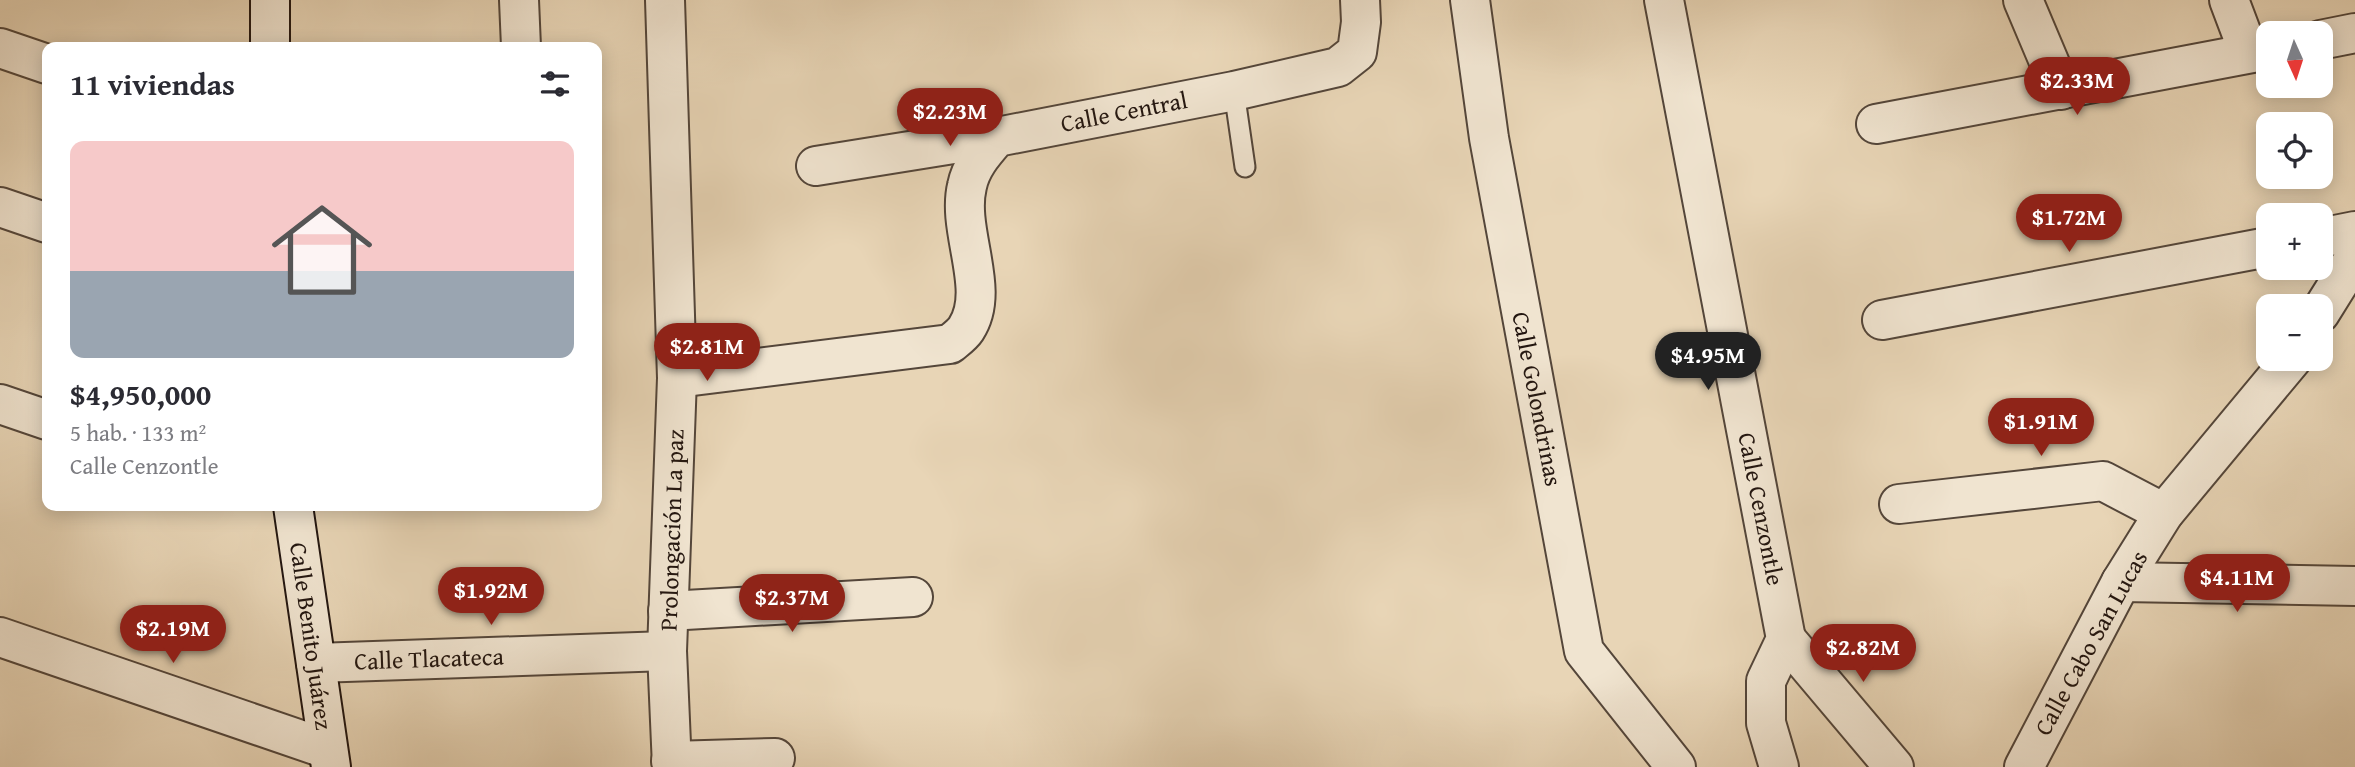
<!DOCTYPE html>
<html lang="es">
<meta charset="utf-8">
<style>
:root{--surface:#fff;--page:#f7f7f7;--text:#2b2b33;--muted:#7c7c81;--line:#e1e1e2;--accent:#8f2418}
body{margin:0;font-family:"Gentium Book Plus",serif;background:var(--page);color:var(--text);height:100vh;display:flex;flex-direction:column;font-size:26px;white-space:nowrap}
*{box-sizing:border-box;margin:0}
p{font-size:23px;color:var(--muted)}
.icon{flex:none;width:38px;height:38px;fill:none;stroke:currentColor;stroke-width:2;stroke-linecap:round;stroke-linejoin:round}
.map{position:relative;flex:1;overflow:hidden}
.details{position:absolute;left:42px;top:42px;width:560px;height:469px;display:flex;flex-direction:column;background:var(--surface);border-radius:14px;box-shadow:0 4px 18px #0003}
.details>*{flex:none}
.needle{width:46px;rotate:177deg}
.fabs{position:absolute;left:2256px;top:21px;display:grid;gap:14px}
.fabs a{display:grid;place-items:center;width:77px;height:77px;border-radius:14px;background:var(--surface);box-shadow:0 4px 18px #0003;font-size:35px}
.price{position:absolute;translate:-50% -60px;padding:0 16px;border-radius:24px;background:var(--accent);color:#fff;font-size:23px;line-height:46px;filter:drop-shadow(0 2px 4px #0008)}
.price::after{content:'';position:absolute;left:50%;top:42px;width:21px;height:16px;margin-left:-10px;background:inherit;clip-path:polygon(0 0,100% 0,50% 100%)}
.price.selected{background:#222;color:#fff}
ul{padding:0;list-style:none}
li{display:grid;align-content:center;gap:14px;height:371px;padding:0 28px}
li+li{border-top:2px solid var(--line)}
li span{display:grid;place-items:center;height:217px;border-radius:14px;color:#555}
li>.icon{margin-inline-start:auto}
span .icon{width:126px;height:126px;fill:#fffc;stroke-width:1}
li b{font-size:30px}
h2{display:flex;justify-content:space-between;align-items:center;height:84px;padding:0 28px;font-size:30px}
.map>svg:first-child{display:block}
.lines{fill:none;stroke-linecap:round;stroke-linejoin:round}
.lane-casing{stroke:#54463a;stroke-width:23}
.street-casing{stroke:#54463a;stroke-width:42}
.secondary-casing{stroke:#231610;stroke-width:42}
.lane{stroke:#f0e4d0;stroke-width:19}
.street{stroke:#f0e4d0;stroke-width:38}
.secondary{stroke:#f0e4d0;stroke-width:38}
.labels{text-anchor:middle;stroke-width:6;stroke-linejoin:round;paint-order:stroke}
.street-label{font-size:24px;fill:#231610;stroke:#f0e4d0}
</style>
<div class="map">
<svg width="2355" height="767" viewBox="0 0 2355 767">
<rect width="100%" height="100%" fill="#e8d5b6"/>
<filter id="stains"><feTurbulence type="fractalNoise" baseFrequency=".00286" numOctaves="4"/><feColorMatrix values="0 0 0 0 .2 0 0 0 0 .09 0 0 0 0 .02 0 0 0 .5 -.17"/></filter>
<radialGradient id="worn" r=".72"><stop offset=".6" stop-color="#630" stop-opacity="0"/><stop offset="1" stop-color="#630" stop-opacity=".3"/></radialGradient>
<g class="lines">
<!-- lane casing -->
<g class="lane-casing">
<path id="lane" d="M1234 91 1245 167"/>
</g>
<!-- street casing -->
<g class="street-casing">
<g id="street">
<path d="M519 0 521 47"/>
<path d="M665 0 677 378 667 651 672 767"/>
<path d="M1470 0 1489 138 1584 651 1676 767"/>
<path d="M1664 0 1786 639 1766 681V723L1779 767"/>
<path d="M2023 0 2061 90"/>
<path d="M2229 0 2249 53"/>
<path d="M2320 40 2355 33"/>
<path d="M0 48 47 64"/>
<path d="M1876 124 2268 50"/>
<path d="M816 166 997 137"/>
<path d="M0 207 47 223"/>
<path d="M2320 238 2355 231"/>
<path d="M2320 313 2355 257"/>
<path d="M1882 320 2268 247"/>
<path d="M677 378 950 344C956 339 962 335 966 329 992 290 956 231 967 186 971 166 984 152 997 137L1234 91 1338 67 1357 52 1361 22 1360 0"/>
<path d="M0 404 47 420"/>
<path d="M1899 504 2103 481 2164 513"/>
<path d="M2121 582 2355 586"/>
<path d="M668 611 913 597"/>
<path d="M0 637 327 749"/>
<path d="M1786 639 1894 767"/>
<path d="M316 663 667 651"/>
<path d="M671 761 775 758"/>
<path d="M2024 767 2121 582 2164 513 2292 359"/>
</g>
</g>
<!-- secondary casing -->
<g class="secondary-casing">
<g id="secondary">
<path d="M270 0V47"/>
<path d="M293 506 331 767"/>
</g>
</g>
<!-- lane -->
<use href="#lane" class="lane"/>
<!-- street -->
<use href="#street" class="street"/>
<!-- secondary -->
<use href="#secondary" class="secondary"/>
</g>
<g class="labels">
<!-- street labels -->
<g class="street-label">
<text transform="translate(1124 112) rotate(-11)" y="8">Calle Central</text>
<text transform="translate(1537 399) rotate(79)" y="8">Calle Golondrinas</text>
<text transform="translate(1761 509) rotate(79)" y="8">Calle Cenzontle</text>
<text transform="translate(672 530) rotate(-88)" y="8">Prolongación La paz</text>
<text transform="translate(311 636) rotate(82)" y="8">Calle Benito Juárez</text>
<text transform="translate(2091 643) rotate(-61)" y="8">Calle Cabo San Lucas</text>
<text transform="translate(429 659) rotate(-2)" y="8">Calle Tlacateca</text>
</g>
</g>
<rect width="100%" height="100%" filter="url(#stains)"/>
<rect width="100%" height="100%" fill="url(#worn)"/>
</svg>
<div class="fabs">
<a><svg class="needle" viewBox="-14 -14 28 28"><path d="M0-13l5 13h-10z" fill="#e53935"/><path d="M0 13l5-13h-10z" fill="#7c7c81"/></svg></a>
<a><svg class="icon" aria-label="locate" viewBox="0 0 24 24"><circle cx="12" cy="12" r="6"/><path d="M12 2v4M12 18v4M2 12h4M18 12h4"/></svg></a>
<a>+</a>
<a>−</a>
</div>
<b class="price" style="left:2077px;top:117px">$2.33M</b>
<b class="price" style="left:950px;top:148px">$2.23M</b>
<b class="price" style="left:2069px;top:254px">$1.72M</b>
<b class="price" style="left:707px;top:383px">$2.81M</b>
<b class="price selected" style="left:1708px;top:392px">$4.95M</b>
<b class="price" style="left:2041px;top:458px">$1.91M</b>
<b class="price" style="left:2237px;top:614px">$4.11M</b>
<b class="price" style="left:491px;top:627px">$1.92M</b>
<b class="price" style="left:792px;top:634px">$2.37M</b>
<b class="price" style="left:173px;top:665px">$2.19M</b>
<b class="price" style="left:1863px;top:684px">$2.82M</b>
<section class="details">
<h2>11 viviendas<svg class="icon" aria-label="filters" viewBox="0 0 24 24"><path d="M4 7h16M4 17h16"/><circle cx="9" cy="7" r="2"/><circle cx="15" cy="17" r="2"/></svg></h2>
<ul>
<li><span style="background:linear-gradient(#f6c9c9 60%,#9aa5b1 0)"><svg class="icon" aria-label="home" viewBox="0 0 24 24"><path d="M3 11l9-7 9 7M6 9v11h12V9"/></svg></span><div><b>$4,950,000</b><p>5 hab. · 133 m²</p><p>Calle Cenzontle</p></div></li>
</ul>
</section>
</div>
